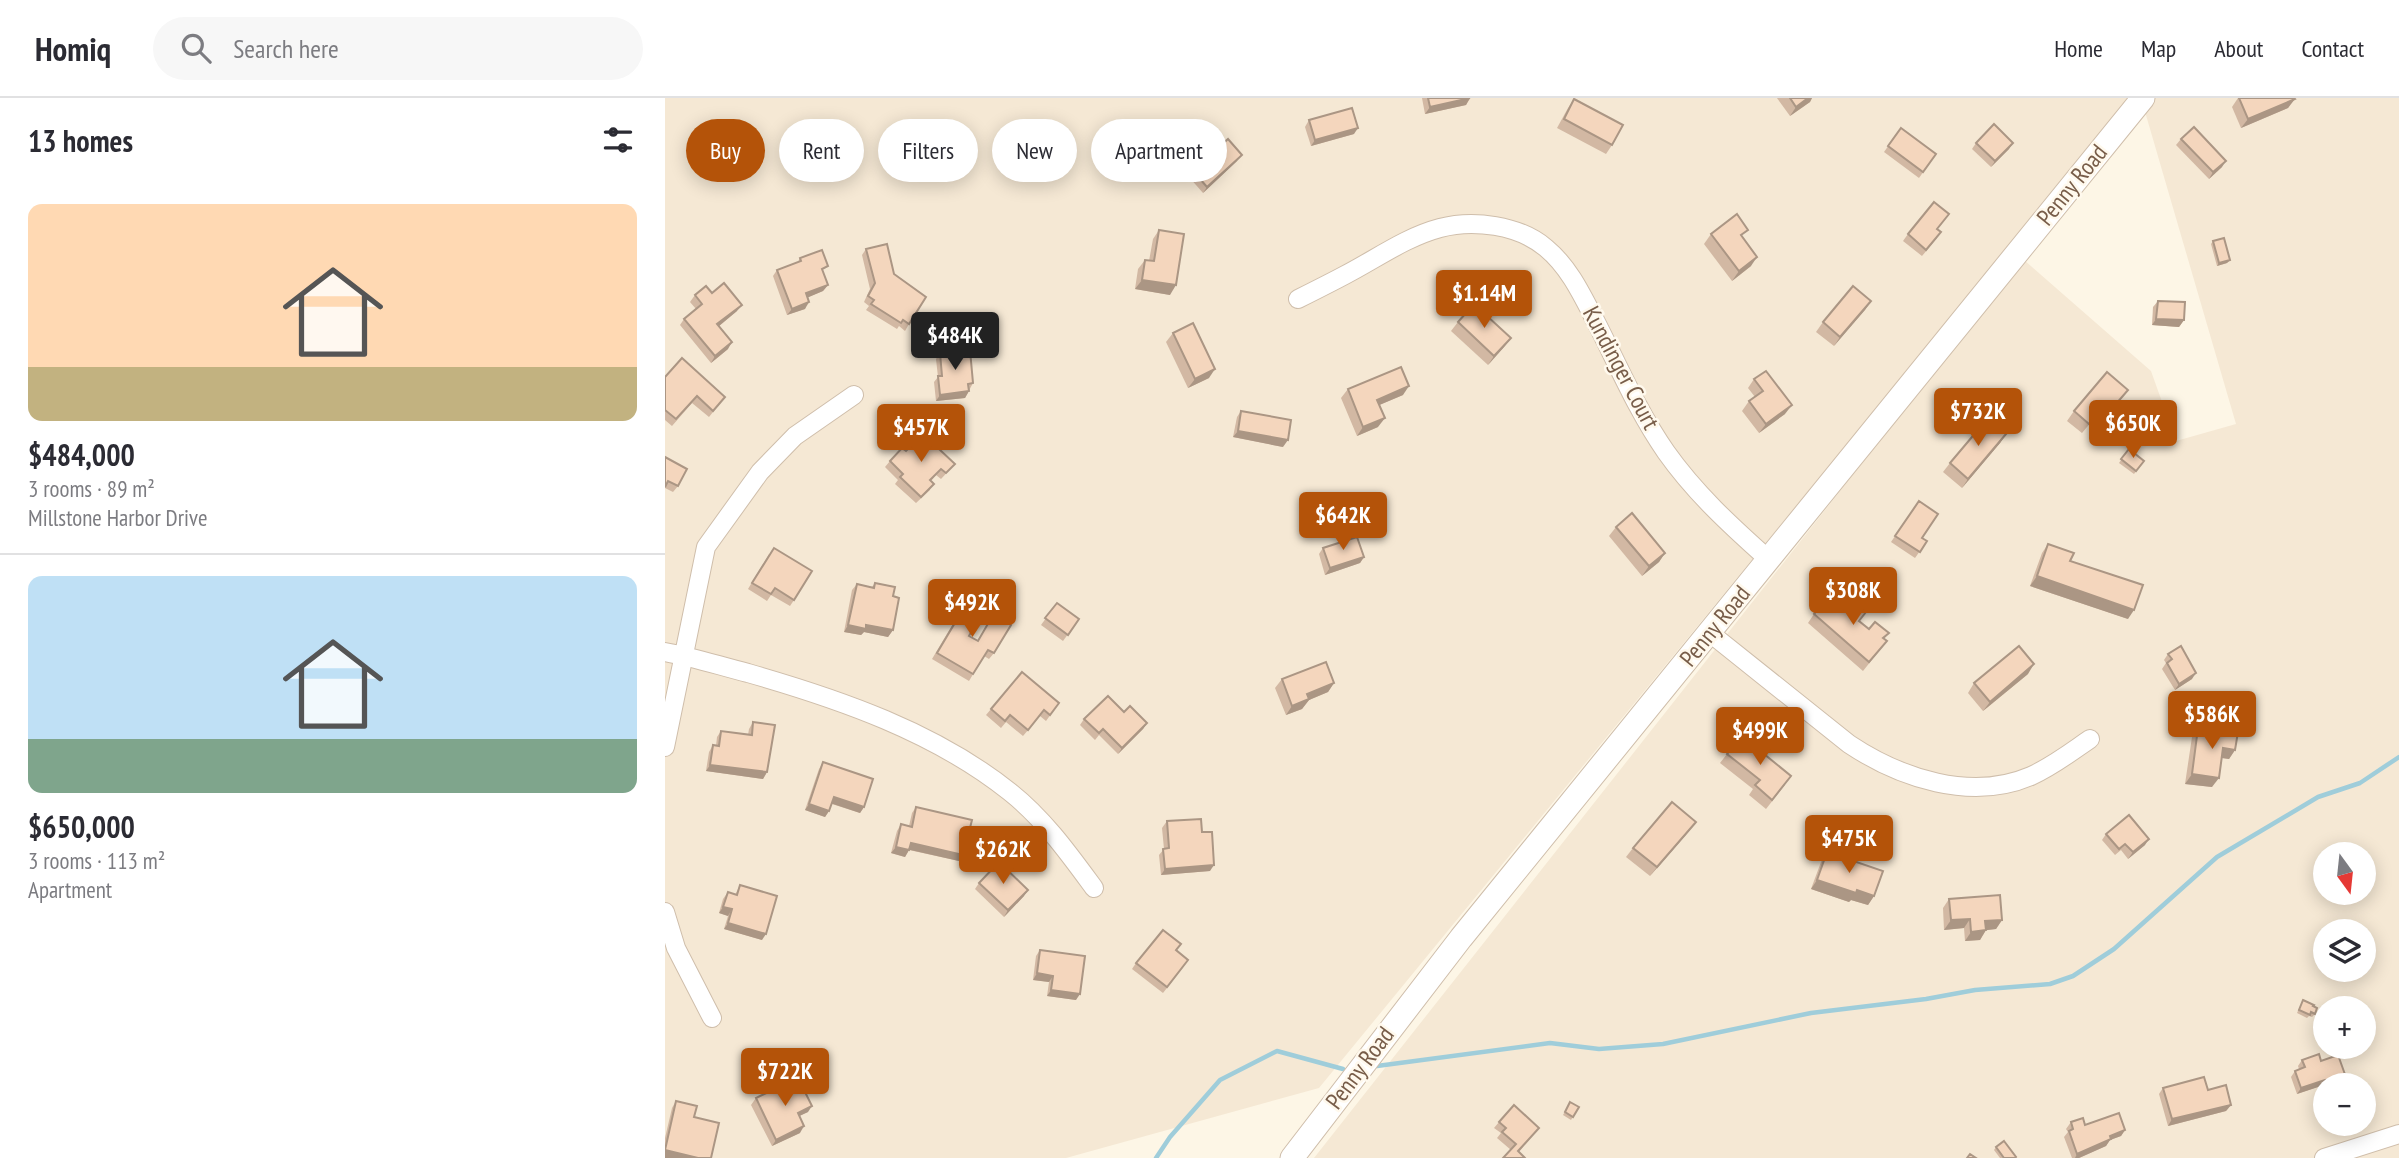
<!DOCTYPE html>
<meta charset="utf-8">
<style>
:root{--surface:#fff;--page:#f7f7f7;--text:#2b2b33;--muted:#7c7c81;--line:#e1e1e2;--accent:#b45309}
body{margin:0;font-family:"PT Sans Narrow",sans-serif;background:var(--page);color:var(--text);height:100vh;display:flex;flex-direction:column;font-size:26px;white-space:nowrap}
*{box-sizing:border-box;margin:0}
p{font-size:23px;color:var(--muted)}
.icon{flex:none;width:38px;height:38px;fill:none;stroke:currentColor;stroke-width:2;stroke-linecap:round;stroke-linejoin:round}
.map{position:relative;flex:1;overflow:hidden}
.details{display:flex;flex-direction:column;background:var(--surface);width:665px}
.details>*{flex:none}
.banner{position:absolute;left:21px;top:21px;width:665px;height:63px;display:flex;gap:14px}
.needle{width:46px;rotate:165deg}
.buttons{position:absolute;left:1648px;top:744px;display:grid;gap:14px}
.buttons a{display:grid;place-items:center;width:63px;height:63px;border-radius:50%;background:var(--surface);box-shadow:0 4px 18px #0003;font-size:35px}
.price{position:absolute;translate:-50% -60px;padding:0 16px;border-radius:7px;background:var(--accent);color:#fff;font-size:23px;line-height:46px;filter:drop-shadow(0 2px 4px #0008)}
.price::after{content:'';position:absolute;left:50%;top:42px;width:21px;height:16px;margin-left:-10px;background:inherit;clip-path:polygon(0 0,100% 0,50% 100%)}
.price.on{background:#222;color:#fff}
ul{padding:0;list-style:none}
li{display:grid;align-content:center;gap:14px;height:371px;padding:0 28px}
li+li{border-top:2px solid var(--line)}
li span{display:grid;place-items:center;height:217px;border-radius:14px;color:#555}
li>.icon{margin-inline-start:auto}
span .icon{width:126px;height:126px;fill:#fffc;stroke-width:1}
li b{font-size:30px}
h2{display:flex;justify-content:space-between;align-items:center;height:84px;padding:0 28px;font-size:30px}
.tag{padding:0 24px;border-radius:32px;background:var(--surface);box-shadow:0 4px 18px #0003;font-size:24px;line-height:63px}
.tag.on{background:var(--accent);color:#fff}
header{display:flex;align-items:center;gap:42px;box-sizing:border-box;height:98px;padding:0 35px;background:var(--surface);border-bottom:2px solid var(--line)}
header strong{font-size:33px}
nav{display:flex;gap:38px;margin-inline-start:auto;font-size:24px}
.search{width:490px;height:63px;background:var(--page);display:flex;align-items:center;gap:18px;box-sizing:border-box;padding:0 24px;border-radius:38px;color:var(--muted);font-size:26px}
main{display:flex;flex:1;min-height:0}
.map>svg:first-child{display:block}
.residential{fill:#f5e8d4;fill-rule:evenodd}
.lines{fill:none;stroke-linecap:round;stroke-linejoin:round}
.stream{stroke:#9fcdda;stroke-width:4.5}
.minor-casing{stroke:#cfbeab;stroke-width:20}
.tertiary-casing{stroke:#cfbeab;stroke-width:25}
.minor{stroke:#fff;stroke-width:18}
.tertiary{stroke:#fff;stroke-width:23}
.wall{fill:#d2b8a3}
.shaded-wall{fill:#ab9684}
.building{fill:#f4d6bd;stroke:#ab9684;stroke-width:2}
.labels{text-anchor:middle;stroke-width:5;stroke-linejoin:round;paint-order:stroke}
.street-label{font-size:24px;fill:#785d49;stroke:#fff9ed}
</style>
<header>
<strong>Homiq</strong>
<div class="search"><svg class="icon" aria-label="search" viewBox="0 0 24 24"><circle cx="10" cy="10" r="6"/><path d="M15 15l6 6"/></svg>Search here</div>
<nav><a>Home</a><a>Map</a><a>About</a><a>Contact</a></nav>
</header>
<main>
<section class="details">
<h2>13 homes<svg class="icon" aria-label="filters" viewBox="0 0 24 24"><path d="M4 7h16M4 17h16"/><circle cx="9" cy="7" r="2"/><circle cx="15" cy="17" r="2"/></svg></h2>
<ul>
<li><span style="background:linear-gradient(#ffd9b3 75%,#c2b280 0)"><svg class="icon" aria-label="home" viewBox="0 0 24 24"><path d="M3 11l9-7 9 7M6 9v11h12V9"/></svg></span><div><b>$484,000</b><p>3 rooms · 89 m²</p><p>Millstone Harbor Drive</p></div></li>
<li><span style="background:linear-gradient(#bfe0f5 75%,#7fa58c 0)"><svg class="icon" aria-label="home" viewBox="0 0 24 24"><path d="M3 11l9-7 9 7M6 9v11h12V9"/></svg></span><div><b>$650,000</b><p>3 rooms · 113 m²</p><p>Apartment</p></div></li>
</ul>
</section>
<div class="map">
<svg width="1734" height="1060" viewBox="0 0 1734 1060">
<rect width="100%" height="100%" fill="#fdf6e6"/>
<!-- residential -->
<g class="residential">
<path d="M0 0H1468L1395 86 654 990 401 1060H0Z"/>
<path d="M1476 0H1734V1060H649L1358 161 1486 273 1511 343 1571 326ZM1661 756H1699V794H1661ZM1661 833H1699V872H1661ZM1661 910H1699V948H1661ZM1661 987H1699V1026H1661Z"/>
</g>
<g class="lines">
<!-- stream -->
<g class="stream">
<path d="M712 968 885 945 934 951 998 946 1146 915 1261 901 1310 892 1385 886 1408 878 1449 851 1552 759 1653 699 1695 685 1734 659"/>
<path d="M491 1060 505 1039 555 982 612 953 678 971"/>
</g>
<!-- minor casing -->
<g class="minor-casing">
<g id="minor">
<path d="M633 201C649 193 665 185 680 177 711 161 741 139 775 130 808 121 854 127 881 150 904 169 917 197 931 224 953 267 973 314 1001 354 1030 395 1066 428 1103 461"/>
<path d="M1045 535 1184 646C1235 680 1306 704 1366 678 1388 668 1406 654 1425 641"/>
<path d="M0 554C28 559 55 568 83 575 174 601 270 634 345 694 379 721 404 756 429 790"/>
<path d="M0 649 41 449 95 374 130 338 189 297"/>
<path d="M0 814 11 850 47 920"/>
<path d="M1659 1060 1734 1036"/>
</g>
</g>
<!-- tertiary casing -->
<g class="tertiary-casing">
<path id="tertiary" d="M627 1060 796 840 1478 0"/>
</g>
<!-- minor -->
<use href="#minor" class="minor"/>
<!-- tertiary -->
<use href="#tertiary" class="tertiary"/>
</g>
<!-- wall -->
<g class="wall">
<path d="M757 0H805L801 7 760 16Z"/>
<path d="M1112 0H1147L1145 4 1125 18Z"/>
<path d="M1573 0H1629L1623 10 1576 30 1567 9Z"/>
<path d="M909 1 947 47 941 56 892 30 903 10Z"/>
<path d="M644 22 689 36 646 48 640 29Z"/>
<path d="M1236 30 1271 56 1254 80 1219 54Z"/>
<path d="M1516 41 1557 69 1544 81 1511 47Z"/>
<path d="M1311 45 1344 51 1326 69 1307 51Z"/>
<path d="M572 63 538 95 524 79 528 73Z"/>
<path d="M1284 116 1272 131V140L1257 158 1238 143 1243 136Z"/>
<path d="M494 132 505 197 470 191 473 171 480 162 484 163 488 141Z"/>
<path d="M1046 136 1086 168 1067 183 1039 146Z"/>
<path d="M1548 143 1565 162 1562 165 1552 168 1546 146Z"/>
<path d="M201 151 229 176 244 226 240 233 234 228 232 231 201 212 204 208 199 204 205 191 197 157Z"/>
<path d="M135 160 158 175 163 187 158 193 143 199 140 211 122 217 108 178 112 172 133 164Z"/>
<path d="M47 195 72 213 54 228 63 251 46 265 15 227 19 221 31 211 25 204 30 197Z"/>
<path d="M1206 203 1169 248 1151 234 1158 224Z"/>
<path d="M1493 203 1519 222 1514 229 1487 227 1488 209Z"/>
<path d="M793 224 846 240 839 249 823 267 786 233Z"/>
<path d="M508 235 544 280 523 290 501 244Z"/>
<path d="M275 255 308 285 300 300 271 303 269 284 273 279 271 261Z"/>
<path d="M0 279 60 299 44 319 27 305 7 328 0 322Z"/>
<path d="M1089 281 1120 316 1094 335 1077 313 1084 303 1090 299 1083 290Z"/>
<path d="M683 291 738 297 714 307 713 329 692 338 676 300Z"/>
<path d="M1456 301 1439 322 1432 317 1417 335 1402 323 1409 313Z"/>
<path d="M576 313 618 349 568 339 572 319Z"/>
<path d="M1341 336 1335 345 1297 390 1278 374 1285 365Z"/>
<path d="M1464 351 1479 363 1469 376 1454 365Z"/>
<path d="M241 353 290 366 276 381 271 377 266 383 265 392 251 405 230 386 233 382 220 369 225 363Z"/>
<path d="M0 359 13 388 8 394 0 390Z"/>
<path d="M1254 403 1257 440 1262 443 1250 460 1226 444Z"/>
<path d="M951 429 1000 455 994 464 977 478 944 438Z"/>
<path d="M1383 446 1405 463 1463 521 1365 488 1377 455Z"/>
<path d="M658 450 699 459 695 465 660 477 654 456Z"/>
<path d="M104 456 129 502 125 508 106 497 102 503 83 491Z"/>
<path d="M210 485 228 498V532L223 539 199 534 196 537 179 534 187 492 192 486 207 489Z"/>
<path d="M392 505 414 521 398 543 376 527Z"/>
<path d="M298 509 304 538 313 542 328 517 329 555 324 561 319 558 304 583 267 561Z"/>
<path d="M1149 516 1194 523 1204 531 1224 535 1219 541 1222 543 1198 573 1143 525Z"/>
<path d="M1503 556 1527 581 1510 592 1497 571 1501 565 1499 562Z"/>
<path d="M1363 576 1318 613 1303 595 1309 585Z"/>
<path d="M617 581 669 585 663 594 644 602 637 611 621 617 610 590Z"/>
<path d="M394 605 381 623 375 618 358 638 341 624 336 630 321 617 326 611Z"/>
<path d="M459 614 482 625 478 631 453 656 434 637 430 642 415 627 419 621Z"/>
<path d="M88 624 102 674 98 681 41 673 44 654 48 647 51 648 52 639 56 633 83 637 84 631Z"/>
<path d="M1533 630 1570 652 1564 661 1556 660 1547 689 1520 686 1527 639Z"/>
<path d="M1062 656 1120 687 1101 711 1084 697 1088 691 1055 665Z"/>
<path d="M158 664 199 709 195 715 167 706 164 713 160 719 140 712 154 671Z"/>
<path d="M251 709 294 763 244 752 240 759 226 755 232 733 236 726 244 728 247 715Z"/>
<path d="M502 723 537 734 545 773 496 777 494 757 499 751 497 730Z"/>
<path d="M1024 733 985 778 961 759 968 750Z"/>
<path d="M1441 736 1480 747 1463 761 1456 752 1450 757 1437 742Z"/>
<path d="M1162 754 1209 798 1203 807 1186 802 1184 804 1146 791 1156 764Z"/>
<path d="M314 785 359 798 339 819 310 791Z"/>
<path d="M75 787 97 842 59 831 63 818 54 815 58 801 63 794 70 797Z"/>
<path d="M1284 801 1337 822 1331 831 1321 832 1315 842 1300 843 1299 830 1279 832 1278 810Z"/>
<path d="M375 852 411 902 382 898 384 884 368 882 371 858Z"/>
<path d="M512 852 519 868 498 895 467 871 471 865Z"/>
<path d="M1638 902 1648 908 1650 916 1647 919 1644 918 1642 920 1632 915Z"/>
<path d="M1637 962 1656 963 1678 987H1661V994L1658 995 1656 988 1632 996 1626 979 1630 973 1634 971 1633 968Z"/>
<path d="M1498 990 1543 992 1566 1007 1561 1013 1503 1028 1494 996Z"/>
<path d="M91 1000 143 1014 134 1018 135 1035 107 1048 86 1007Z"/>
<path d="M11 1003 0 1060V1040L7 1010Z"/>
<path d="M905 1004 914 1009 906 1022 898 1017Z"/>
<path d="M834 1024 874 1030 854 1054 846 1052 832 1040 836 1035 829 1030Z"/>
<path d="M1406 1024 1420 1027 1460 1032 1456 1038 1445 1042 1441 1048 1414 1060H1407L1399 1039 1403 1034 1401 1031Z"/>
<path d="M1331 1049 1350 1060H1335L1329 1052Z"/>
</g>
<!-- shaded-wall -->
<g class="shaded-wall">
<path d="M805 0 801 7 760 16 765 9Z"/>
<path d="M1143 0H1147L1145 4 1125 18 1131 9Z"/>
<path d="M1630 1 1623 10 1576 30 1583 21Z"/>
<path d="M693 30 689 36 646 48 650 42Z"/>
<path d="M1348 45 1344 51 1326 69 1330 63Z"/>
<path d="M577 57 572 63 538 95 542 89Z"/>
<path d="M1561 63 1557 69 1544 81 1548 74Z"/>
<path d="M1092 159 1086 168 1067 183 1074 173Z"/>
<path d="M1565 162 1562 165 1552 168 1554 165Z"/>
<path d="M477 182 511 187 505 197 470 191Z"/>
<path d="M163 187 158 193 137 202 141 195Z"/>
<path d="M1206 203 1200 212 1169 248 1175 239Z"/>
<path d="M144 204 140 211 122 217 127 211Z"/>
<path d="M77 207 72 213 48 233 52 226Z"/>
<path d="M1491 221 1519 222 1514 229 1487 227Z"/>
<path d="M846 240 839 249 823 267 829 258Z"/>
<path d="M67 244 63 251 46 265 50 258Z"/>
<path d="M550 271 544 280 523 290 530 281Z"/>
<path d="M744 288 738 297 705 311 712 302Z"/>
<path d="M304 293 300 300 271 303 275 297Z"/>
<path d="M1127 307 1120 316 1094 335 1101 326Z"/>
<path d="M720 320 713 329 692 338 698 329Z"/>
<path d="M573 333 623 342 618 349 568 339Z"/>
<path d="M1341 336 1335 345 1297 390 1303 381Z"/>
<path d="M1000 455 994 464 977 478 984 468Z"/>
<path d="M699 459 695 465 660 477 665 470Z"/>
<path d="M1372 478 1469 512 1463 521 1365 488Z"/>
<path d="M183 527H201L228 532 223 539 199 534 196 537 179 534Z"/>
<path d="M1369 566 1363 576 1318 613 1325 604Z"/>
<path d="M1531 575 1527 581 1510 592 1514 586Z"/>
<path d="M669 585 663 594 644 602 637 611 621 617 627 608 642 596Z"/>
<path d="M482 625 478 631 453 656 457 650Z"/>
<path d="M1558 650 1570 652 1564 661 1551 659Z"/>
<path d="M45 667 102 674 98 681 41 673Z"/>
<path d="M1527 676 1554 680 1547 689 1520 686Z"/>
<path d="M169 699 199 709 195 715 165 705Z"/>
<path d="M144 706 164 713 160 719 140 712Z"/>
<path d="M1031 724 1024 733 985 778 992 769Z"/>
<path d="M1484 741 1480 747 1463 761 1468 754Z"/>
<path d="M246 745 298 757 294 763 241 751Z"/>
<path d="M231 749 244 752 240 759 226 755Z"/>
<path d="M549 767 545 773 496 777 500 771Z"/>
<path d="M1152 782 1192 792 1209 798 1203 807 1186 802 1184 804 1146 791Z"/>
<path d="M363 792 359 798 339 819 343 812Z"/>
<path d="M58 809 67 811 63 818 54 815Z"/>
<path d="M1305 821 1299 830 1279 832 1286 822Z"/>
<path d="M1337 822 1331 831 1314 833 1320 823Z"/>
<path d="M63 825 101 836 97 842 59 831Z"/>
<path d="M1321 832 1315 842 1300 843 1306 834Z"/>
<path d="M372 875 388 878 384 884 368 882Z"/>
<path d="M386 892 415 896 411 902 382 898Z"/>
<path d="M1660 982 1656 988 1632 996 1636 990Z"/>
<path d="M1682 982 1678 987H1666Z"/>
<path d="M1566 1007 1561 1013 1503 1028 1507 1021Z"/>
<path d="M147 1008 143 1014 128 1021 133 1015Z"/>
<path d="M139 1028 135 1035 107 1048 111 1042Z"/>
<path d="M1460 1032 1456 1038 1445 1042 1441 1048 1414 1060H1410L1412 1056 1445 1038Z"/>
<path d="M0 1052 33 1060H0Z"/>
</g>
<!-- building -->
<g class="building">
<path d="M763 0H805L765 9Z"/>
<path d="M1125 0H1143L1131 9Z"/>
<path d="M1574 0H1629L1630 1 1583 21Z"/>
<path d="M909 1 958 27 947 47 899 21Z"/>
<path d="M687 10 693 30 650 42 644 22Z"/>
<path d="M1329 26 1348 45 1330 63 1311 45Z"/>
<path d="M1529 29 1561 63 1548 74 1516 41Z"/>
<path d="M1236 30 1271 56 1258 74 1223 48Z"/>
<path d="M563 41 577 57 542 89 528 73Z"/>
<path d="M1269 104 1284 116 1272 131 1276 134 1261 152 1243 136Z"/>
<path d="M1072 116 1083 132 1076 137 1092 159 1074 173 1046 136Z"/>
<path d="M494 132 519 136 511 187 477 182 480 162 489 163Z"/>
<path d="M1559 140 1565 162 1554 165 1548 143Z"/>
<path d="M222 146 229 176 261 199 244 226 238 222 236 225 206 206 209 202 203 198 210 185 201 151Z"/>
<path d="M157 152 163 168 157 171 163 187 141 195 144 204 127 211 112 172 136 163 135 160Z"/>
<path d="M59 185 77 207 52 226 67 244 50 258 19 221 37 206 30 197 41 188 47 195Z"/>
<path d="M1188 188 1206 203 1175 239 1158 224Z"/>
<path d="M1493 203 1520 204 1519 222 1491 221Z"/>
<path d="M809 206 846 240 829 258 793 224Z"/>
<path d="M528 225 550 271 530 281 508 235Z"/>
<path d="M305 252 308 285 303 286 304 293 275 297 273 278H277L275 255Z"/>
<path d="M17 260 60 299 48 313 32 298 11 321 0 312V279Z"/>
<path d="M736 269 744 288 712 302 720 320 698 329 683 291Z"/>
<path d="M1101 273 1127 307 1101 326 1084 303 1098 293 1089 281Z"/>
<path d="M1442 274 1463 292 1445 313 1438 308 1424 326 1409 313Z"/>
<path d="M576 313 626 322 623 342 573 333Z"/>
<path d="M1323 320 1341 336 1303 381 1285 365Z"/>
<path d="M258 336 290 366 281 375 276 371 265 382 269 386 256 399 235 379 238 376 225 363 237 350 241 353Z"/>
<path d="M1464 351 1479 363 1471 373 1456 361Z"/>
<path d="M0 359 22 371 13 388 3 383 0 389Z"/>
<path d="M1254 403 1273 416 1257 440 1262 443 1255 454 1230 438Z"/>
<path d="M967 415 1000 455 984 468 951 429Z"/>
<path d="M692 439 699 459 665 470 658 450Z"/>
<path d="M1383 446 1409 455 1405 463 1478 487 1469 512 1372 478Z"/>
<path d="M109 450 147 473 129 502 110 490 106 496 87 485Z"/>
<path d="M210 485 230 489 228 498 234 500 228 532 201 527V531L183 527 192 486 209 490Z"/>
<path d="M1164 498 1180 509 1186 501 1201 514 1194 523 1204 531 1210 524 1224 535 1218 540 1222 543 1204 564 1149 516Z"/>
<path d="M303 503 319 513 304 538 313 543 328 517 346 527 329 555 323 552 308 576 272 555Z"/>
<path d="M392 505 414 521 403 537 380 520Z"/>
<path d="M1354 548 1369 566 1325 604 1309 585Z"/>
<path d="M1516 548 1531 575 1514 586 1502 565 1507 561 1503 556Z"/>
<path d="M661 564 669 585 642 596 644 601 627 608 617 581Z"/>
<path d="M357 574 394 605 385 617 379 612 363 632 345 617 340 623 326 611Z"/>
<path d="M443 598 459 614 465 608 482 625 457 650 438 631 434 635 419 621Z"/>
<path d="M88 624 110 627 102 674 45 667 48 647 54 648 56 633 87 637Z"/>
<path d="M1533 630 1573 634 1570 652 1558 650 1554 680 1527 676Z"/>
<path d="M1077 638 1126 678 1107 702 1090 687 1095 682 1062 656Z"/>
<path d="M158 664 208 681 199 709 169 699 164 713 144 706Z"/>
<path d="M1007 704 1031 724 992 769 968 750Z"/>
<path d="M251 709 307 722 298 757 246 745 244 752 231 749 236 726 247 729Z"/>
<path d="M1464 717 1484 741 1468 754 1460 746 1454 751 1441 736Z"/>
<path d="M536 721 537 734H547L549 767 500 771 498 751 504 750 502 723Z"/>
<path d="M1162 754 1218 773 1209 798 1192 792 1191 795 1152 782Z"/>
<path d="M334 764 363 792 343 812 314 785Z"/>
<path d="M75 787 112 798 101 836 63 825 67 811 58 809 63 794 72 797Z"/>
<path d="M1335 797 1337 822 1320 823 1321 832 1306 834 1305 821 1286 822 1284 801Z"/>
<path d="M498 832 516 846 511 852 523 862 502 889 471 865Z"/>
<path d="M375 852 420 858 415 896 386 892 388 878 372 875Z"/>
<path d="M1638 902 1649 907 1648 908 1652 910 1650 916 1646 914 1645 917 1634 912Z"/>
<path d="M1654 956 1656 963 1673 957 1682 982 1666 987H1662L1660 982 1636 990 1630 973 1640 969 1637 962Z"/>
<path d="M1539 979 1543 992 1561 987 1566 1007 1507 1021 1498 990Z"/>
<path d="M133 980 147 1008 133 1015 139 1028 111 1042 91 1000Z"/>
<path d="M11 1003 32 1008 29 1019 54 1025 46 1060H33L0 1052Z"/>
<path d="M905 1004 914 1009 908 1019 900 1014Z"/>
<path d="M849 1007 874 1030 853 1053 860 1060H838L851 1046 837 1034 841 1030 834 1024Z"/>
<path d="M1454 1015 1460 1032 1445 1038 1446 1041 1412 1056 1404 1033 1408 1031 1406 1024 1418 1020 1420 1027Z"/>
<path d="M1339 1043 1351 1059 1350 1060H1339L1331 1049Z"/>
<path d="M1305 1056 1311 1060H1302Z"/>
</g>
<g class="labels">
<!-- street labels -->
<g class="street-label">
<text transform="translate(1407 87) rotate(-51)" y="8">Penny Road</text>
<text transform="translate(956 270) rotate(62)" y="8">Kundinger Court</text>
<text transform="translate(1050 528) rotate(-51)" y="8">Penny Road</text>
<text transform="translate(695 970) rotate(-53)" y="8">Penny Road</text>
</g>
</g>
</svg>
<div class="buttons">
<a><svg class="needle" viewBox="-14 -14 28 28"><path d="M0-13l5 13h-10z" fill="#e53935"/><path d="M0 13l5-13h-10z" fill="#7c7c81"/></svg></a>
<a><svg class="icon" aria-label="layers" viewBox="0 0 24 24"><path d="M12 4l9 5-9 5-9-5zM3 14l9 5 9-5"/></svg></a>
<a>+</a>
<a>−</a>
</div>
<b class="price" style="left:819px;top:232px">$1.14M</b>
<b class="price on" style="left:290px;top:274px">$484K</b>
<b class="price" style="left:1313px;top:350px">$732K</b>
<b class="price" style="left:1468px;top:362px">$650K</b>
<b class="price" style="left:256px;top:366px">$457K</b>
<b class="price" style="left:678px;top:454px">$642K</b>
<b class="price" style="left:1188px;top:529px">$308K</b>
<b class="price" style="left:307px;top:541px">$492K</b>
<b class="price" style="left:1547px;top:653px">$586K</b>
<b class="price" style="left:1095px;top:669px">$499K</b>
<b class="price" style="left:1184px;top:777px">$475K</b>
<b class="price" style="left:338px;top:788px">$262K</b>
<b class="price" style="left:120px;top:1010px">$722K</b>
<div class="banner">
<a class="tag on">Buy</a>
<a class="tag">Rent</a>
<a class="tag">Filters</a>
<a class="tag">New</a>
<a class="tag">Apartment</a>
</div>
</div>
</main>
